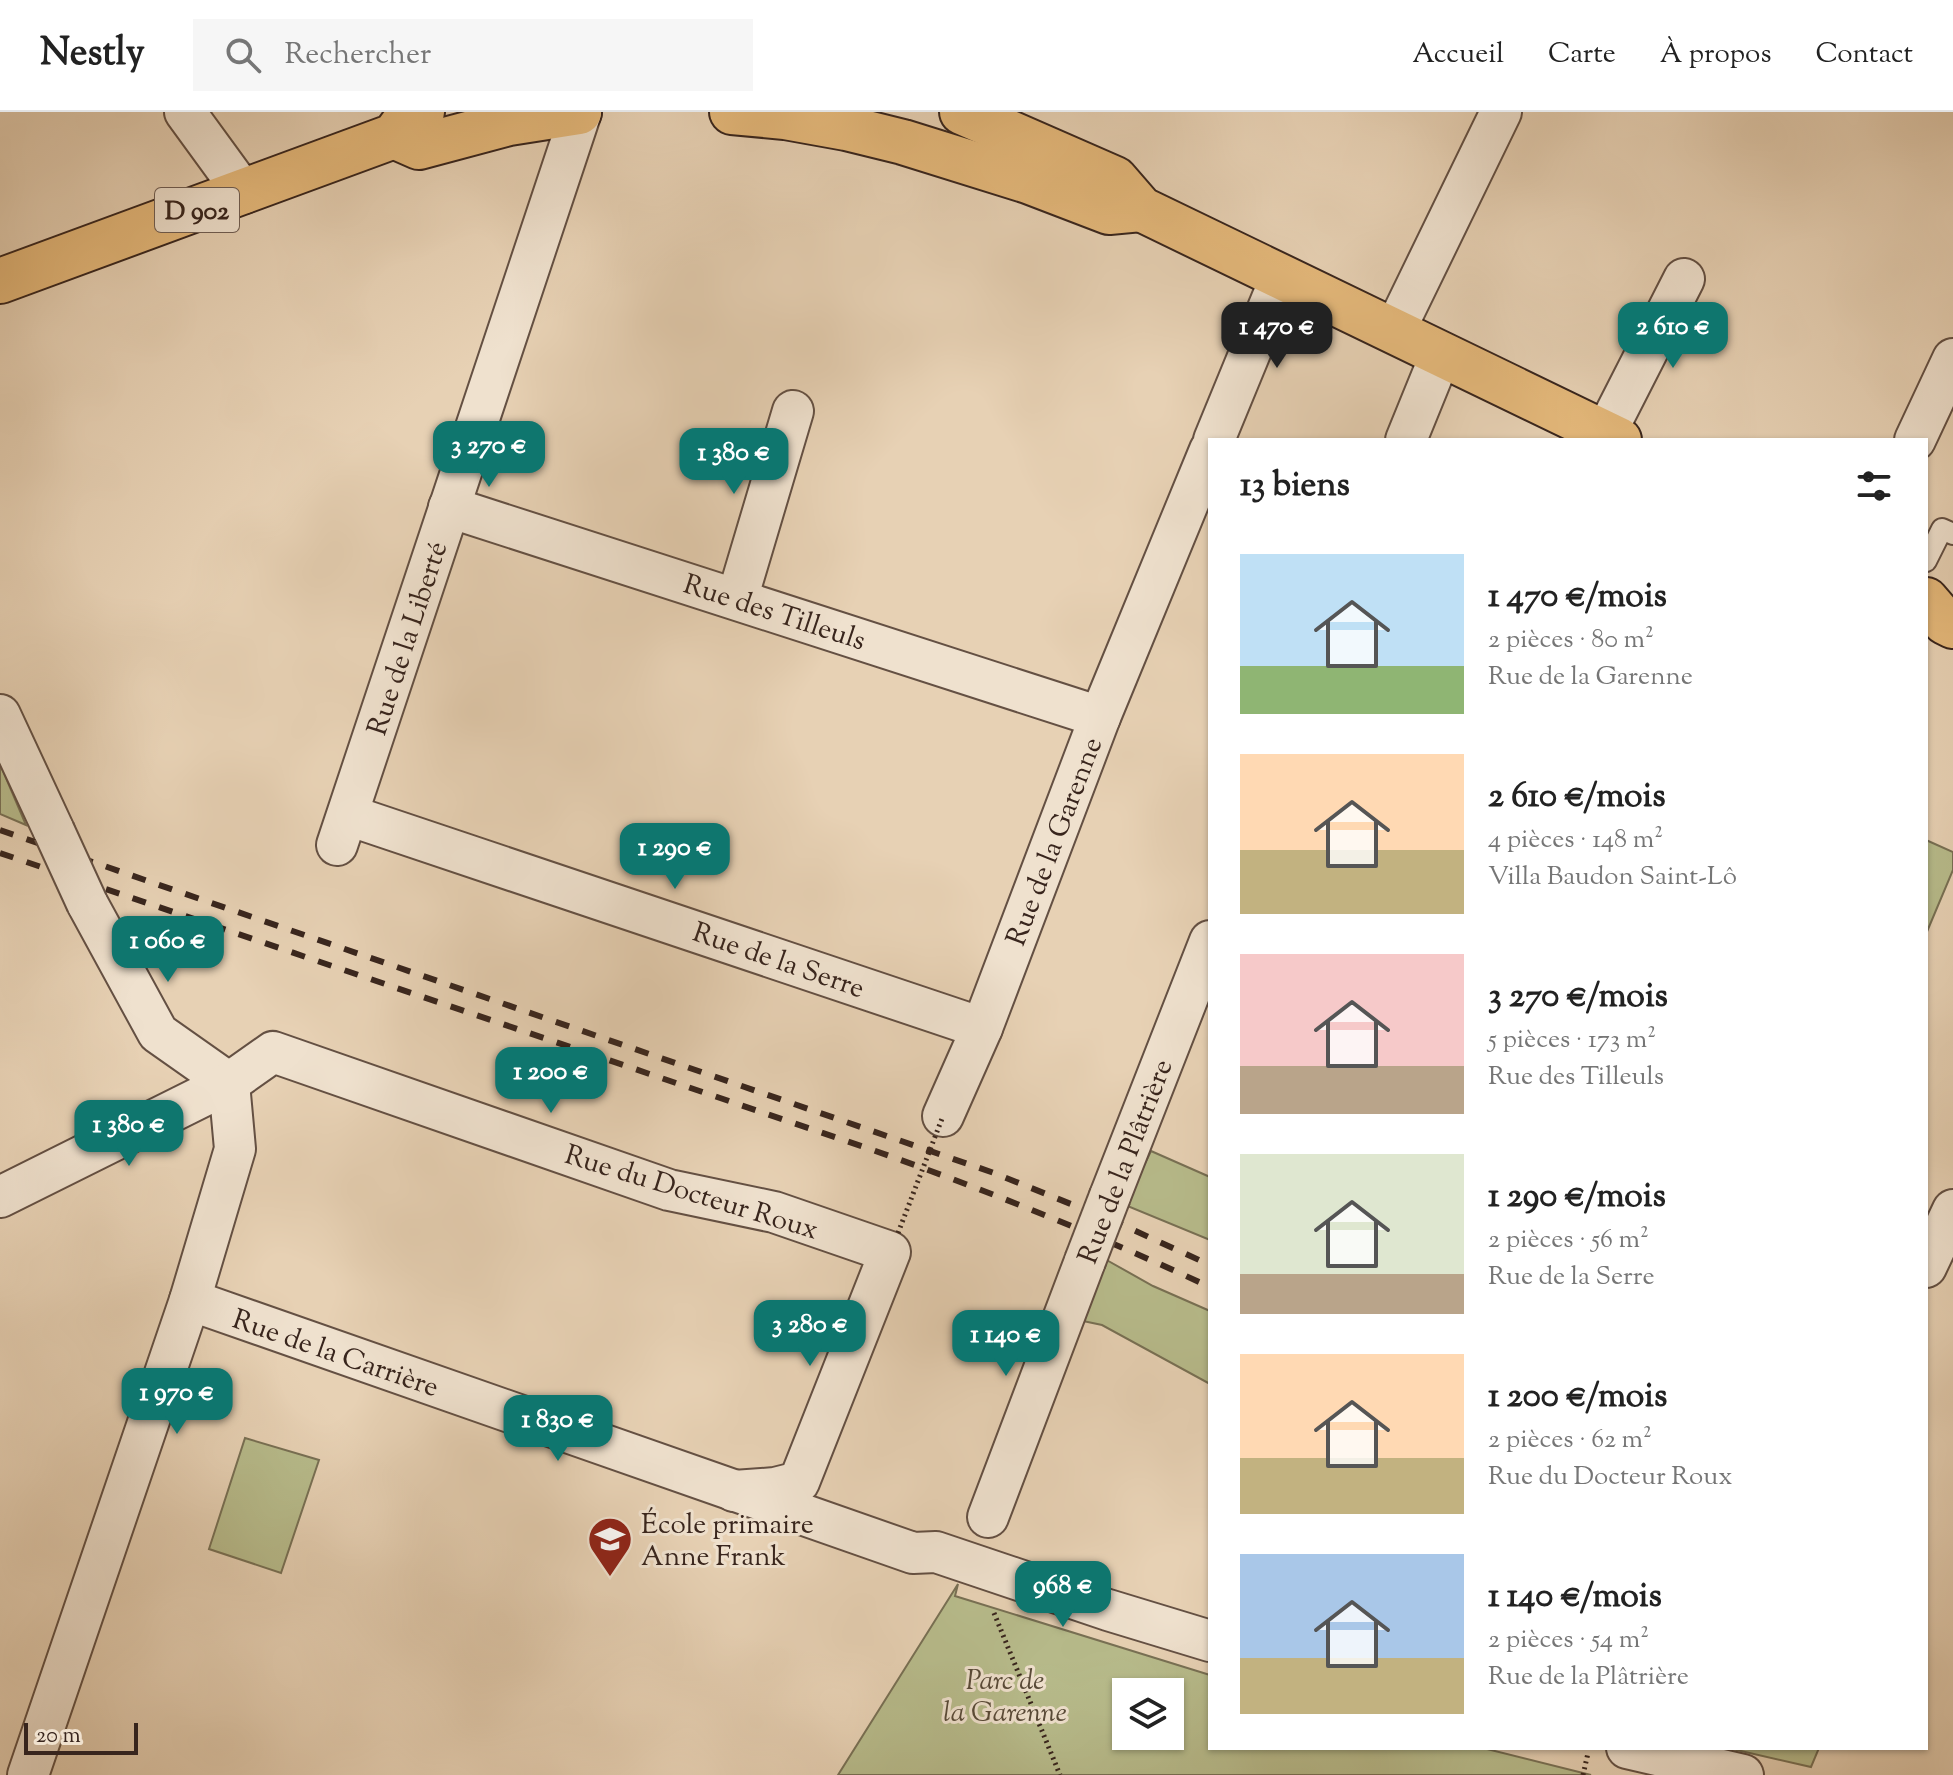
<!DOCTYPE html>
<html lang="fr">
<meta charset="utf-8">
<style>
:root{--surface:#fff;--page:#f6f6f6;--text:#222;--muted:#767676;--line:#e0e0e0;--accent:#0f766e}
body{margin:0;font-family:"Sorts Mill Goudy",serif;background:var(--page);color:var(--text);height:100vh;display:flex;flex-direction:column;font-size:30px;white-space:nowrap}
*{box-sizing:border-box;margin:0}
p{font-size:26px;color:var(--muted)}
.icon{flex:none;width:44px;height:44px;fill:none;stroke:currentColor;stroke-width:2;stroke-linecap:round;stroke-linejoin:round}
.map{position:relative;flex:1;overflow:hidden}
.sheet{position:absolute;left:1208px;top:326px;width:720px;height:1312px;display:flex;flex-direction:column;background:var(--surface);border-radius:0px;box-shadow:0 2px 6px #0004}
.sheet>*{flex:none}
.controls{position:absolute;left:1112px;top:1566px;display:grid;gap:16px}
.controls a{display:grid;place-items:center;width:72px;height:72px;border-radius:0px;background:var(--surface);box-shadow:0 2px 6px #0004;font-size:40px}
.scale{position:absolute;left:24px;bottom:20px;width:114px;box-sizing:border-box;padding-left:8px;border:4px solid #38251d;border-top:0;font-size:22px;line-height:28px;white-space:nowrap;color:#38251d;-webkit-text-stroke:6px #efe1ce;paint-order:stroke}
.price{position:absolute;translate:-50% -68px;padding:0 18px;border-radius:16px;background:var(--accent);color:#fff;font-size:26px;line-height:52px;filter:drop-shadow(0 2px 4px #0008)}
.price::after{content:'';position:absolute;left:50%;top:48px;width:24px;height:18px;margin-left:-12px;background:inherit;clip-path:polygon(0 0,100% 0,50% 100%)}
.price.selected{background:#222;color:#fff}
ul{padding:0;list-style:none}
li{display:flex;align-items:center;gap:24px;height:200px;padding:0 32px}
li span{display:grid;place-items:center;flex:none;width:224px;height:160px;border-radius:0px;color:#555}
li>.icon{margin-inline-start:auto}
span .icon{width:96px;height:96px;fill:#fffc;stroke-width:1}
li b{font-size:34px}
h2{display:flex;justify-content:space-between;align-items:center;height:96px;padding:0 32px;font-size:34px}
header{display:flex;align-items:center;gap:48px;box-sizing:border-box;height:112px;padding:0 40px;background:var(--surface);border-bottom:2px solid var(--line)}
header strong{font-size:38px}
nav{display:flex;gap:44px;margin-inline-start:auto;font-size:28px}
.search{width:560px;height:72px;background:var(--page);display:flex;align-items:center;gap:20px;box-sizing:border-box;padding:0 28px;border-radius:0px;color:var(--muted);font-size:30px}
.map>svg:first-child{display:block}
.green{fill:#b7bb8b;stroke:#787054;stroke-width:2;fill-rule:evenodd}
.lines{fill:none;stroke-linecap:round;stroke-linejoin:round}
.service-casing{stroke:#645043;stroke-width:24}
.minor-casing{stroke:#645043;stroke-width:44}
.primary-casing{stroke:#38251d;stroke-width:48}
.path{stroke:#38251d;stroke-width:5;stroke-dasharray:2 4;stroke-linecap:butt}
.service{stroke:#efe1ce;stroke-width:20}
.minor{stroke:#efe1ce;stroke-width:40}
.primary{stroke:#e4b87a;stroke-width:44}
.rail{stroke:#38251d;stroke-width:6;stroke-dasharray:14 14;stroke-linecap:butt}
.minor-bridge-casing{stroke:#645043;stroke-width:44;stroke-linecap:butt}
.path-bridge{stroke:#38251d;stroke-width:5;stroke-dasharray:2 4;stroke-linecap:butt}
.minor-bridge{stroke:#efe1ce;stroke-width:40}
.labels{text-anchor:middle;stroke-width:6;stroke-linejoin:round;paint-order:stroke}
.shield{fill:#efe1ce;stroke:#6f5d52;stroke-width:2}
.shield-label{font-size:26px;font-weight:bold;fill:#38251d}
.street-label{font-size:28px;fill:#38251d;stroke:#efe1ce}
.poi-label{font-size:28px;fill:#38251d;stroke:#efe1ce;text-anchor:start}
.park-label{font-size:28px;font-style:italic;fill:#584a38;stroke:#efe1ce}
</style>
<header>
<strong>Nestly</strong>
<div class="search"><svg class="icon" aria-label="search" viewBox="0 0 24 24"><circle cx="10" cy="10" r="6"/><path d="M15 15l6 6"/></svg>Rechercher</div>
<nav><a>Accueil</a><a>Carte</a><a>À propos</a><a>Contact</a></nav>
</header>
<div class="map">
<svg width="1953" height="1663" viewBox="0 0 1953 1663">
<rect width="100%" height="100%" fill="#e7d1b4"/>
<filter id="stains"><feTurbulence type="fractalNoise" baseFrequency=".0025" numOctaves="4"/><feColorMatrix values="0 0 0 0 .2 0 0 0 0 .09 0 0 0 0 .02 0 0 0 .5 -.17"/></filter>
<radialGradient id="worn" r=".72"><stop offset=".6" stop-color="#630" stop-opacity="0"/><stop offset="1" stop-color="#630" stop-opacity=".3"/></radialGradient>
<!-- green -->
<g class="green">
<path d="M0 652 26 713 0 702Z"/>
<path d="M1926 728 1953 740V758L1926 822Z"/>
<path d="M1151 1039 1210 1065V1128L1125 1093Z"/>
<path d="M1103 1146 1153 1174 1210 1199V1272L1102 1213 1083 1209Z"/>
<path d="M245 1326 319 1348 281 1461 209 1437Z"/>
<path d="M958 1472 955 1484 1210 1563V1636H1483L1591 1663H838ZM1126 1580H1170V1624H1126Z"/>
<path d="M1728 1636H1819L1811 1655Z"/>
</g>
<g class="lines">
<!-- service casing -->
<g class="service-casing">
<path id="service" d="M1926 449 1942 417 1953 422"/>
</g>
<!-- minor casing -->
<g class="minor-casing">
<g id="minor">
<path d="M185 0 244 81"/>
<path d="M1394 220 1501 0"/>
<path d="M1214 328 1281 165"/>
<path d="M1406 328 1441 242"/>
<path d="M1602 328 1684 167"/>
<path d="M1915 328 1953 247"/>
<path d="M449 395 1100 605"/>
<path d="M737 487 793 299"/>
<path d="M0 603 54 719"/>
<path d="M348 703 982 916"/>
<path d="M337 733 581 0"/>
<path d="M87 791 158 921 229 971"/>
<path d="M943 1004 982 916 1100 605 1210 338"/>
<path d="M1110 1084 1210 829"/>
<path d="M0 1085 229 971 273 940 669 1078 774 1100 890 1140 799 1370 775 1376 734 1379"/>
<path d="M1926 1155 1953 1098"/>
<path d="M190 1188 913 1441 936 1440 1108 1498 1210 1529"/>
<path d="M988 1405 1085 1149"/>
<path d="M1627 1636 1743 1663"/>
<path d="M28 1663 190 1188 235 1037 229 971"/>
</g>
</g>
<!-- primary casing -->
<g class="primary-casing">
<g id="primary">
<path d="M732 0 785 5 846 16 903 30 1028 69 1109 100 1141 97"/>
<path d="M962 0 1115 67 1141 97 1619 328"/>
<path d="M394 24 419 35 509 11 579 0"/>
<path d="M0 169 394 24 408 5 422 0"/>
<path d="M1926 488 1945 510 1953 514"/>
</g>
</g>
<!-- path -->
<g class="path">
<path d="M994 1501 1060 1663"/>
<path d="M1583 1663 1588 1641"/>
</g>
<!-- service -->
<use href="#service" class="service"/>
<!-- minor -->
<use href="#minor" class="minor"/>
<!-- primary -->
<use href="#primary" class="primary"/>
<!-- rail -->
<g class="rail">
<path d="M0 718 994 1061 1118 1111 1210 1153"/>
<path d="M0 741 867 1036C984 1077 1098 1123 1210 1175"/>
</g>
<!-- minor-bridge casing -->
<g class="minor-bridge-casing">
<g id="minor-bridge">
<path d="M54 719 87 791"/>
<path d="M1085 1149 1110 1084"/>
</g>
</g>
<!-- path-bridge -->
<path class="path-bridge" d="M898 1121 943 1004"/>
<!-- minor-bridge -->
<use href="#minor-bridge" class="minor-bridge"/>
</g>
<!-- icons -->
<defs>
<g id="school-pin" transform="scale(2.3)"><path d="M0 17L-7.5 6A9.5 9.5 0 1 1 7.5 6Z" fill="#8f2418" stroke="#efe1ce"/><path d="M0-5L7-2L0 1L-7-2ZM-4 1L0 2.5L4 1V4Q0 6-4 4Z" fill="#fff"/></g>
</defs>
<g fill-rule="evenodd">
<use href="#school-pin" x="610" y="1427"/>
</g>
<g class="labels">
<!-- shield labels -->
<rect class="shield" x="155" y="76" width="84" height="44" rx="6"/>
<g class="shield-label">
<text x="197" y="107">D 902</text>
</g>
<!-- street labels -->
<g class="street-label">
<text transform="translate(775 499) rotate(18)" y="10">Rue des Tilleuls</text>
<text transform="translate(406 526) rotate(-72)" y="10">Rue de la Liberté</text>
<text transform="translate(1053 729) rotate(-69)" y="10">Rue de la Garenne</text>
<text transform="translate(779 847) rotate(19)" y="10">Rue de la Serre</text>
<text transform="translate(1124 1049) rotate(-69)" y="10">Rue de la Plâtrière</text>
<text transform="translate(692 1079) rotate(17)" y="10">Rue du Docteur Roux</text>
<text transform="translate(336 1240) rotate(19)" y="10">Rue de la Carrière</text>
</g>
<!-- poi labels -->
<g class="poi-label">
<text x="641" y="1421">École primaire<tspan x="641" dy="32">Anne Frank</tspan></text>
</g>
<!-- park labels -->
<g class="park-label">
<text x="1005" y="1577">Parc de<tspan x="1005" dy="32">la Garenne</tspan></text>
</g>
</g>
<rect width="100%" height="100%" filter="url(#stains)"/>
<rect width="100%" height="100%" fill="url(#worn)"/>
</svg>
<div class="controls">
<a><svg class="icon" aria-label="layers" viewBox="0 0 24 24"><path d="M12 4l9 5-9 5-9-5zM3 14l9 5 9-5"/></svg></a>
</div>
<div class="scale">20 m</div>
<b class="price selected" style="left:1277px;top:258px">1 470 €</b>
<b class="price" style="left:1673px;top:258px">2 610 €</b>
<b class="price" style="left:489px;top:377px">3 270 €</b>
<b class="price" style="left:734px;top:384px">1 380 €</b>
<b class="price" style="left:675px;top:779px">1 290 €</b>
<b class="price" style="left:168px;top:872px">1 060 €</b>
<b class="price" style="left:551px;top:1003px">1 200 €</b>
<b class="price" style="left:129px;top:1056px">1 380 €</b>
<b class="price" style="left:810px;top:1256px">3 280 €</b>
<b class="price" style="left:1006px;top:1266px">1 140 €</b>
<b class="price" style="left:177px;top:1324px">1 970 €</b>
<b class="price" style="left:558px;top:1351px">1 830 €</b>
<b class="price" style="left:1063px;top:1517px">968 €</b>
<section class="sheet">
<h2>13 biens<svg class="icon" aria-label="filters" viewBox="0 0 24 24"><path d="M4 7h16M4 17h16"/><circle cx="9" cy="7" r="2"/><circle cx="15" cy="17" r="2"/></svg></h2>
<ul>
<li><span style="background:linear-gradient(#bfe0f5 70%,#8fb573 0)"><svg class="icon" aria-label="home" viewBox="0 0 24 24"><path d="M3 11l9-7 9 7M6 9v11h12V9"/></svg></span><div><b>1 470 €/mois</b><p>2 pièces · 80 m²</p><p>Rue de la Garenne</p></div></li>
<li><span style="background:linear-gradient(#ffd9b3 60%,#c2b280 0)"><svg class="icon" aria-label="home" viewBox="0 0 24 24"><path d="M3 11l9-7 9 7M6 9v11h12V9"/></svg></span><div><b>2 610 €/mois</b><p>4 pièces · 148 m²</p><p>Villa Baudon Saint-Lô</p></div></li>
<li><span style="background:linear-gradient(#f6c9c9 70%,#b9a48a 0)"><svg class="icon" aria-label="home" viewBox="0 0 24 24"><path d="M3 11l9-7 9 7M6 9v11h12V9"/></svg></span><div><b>3 270 €/mois</b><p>5 pièces · 173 m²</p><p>Rue des Tilleuls</p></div></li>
<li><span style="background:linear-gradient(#dfe7d0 75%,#b9a48a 0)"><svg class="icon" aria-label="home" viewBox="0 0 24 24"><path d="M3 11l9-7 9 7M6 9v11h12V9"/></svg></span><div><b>1 290 €/mois</b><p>2 pièces · 56 m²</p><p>Rue de la Serre</p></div></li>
<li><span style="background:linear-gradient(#ffd9b3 65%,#c2b280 0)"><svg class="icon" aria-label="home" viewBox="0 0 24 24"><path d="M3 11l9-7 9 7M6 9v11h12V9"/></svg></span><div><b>1 200 €/mois</b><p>2 pièces · 62 m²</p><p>Rue du Docteur Roux</p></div></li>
<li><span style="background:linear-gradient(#a9c7e8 65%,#c2b280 0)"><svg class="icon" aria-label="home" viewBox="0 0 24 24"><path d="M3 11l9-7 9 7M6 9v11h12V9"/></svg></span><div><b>1 140 €/mois</b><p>2 pièces · 54 m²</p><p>Rue de la Plâtrière</p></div></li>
</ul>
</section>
</div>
